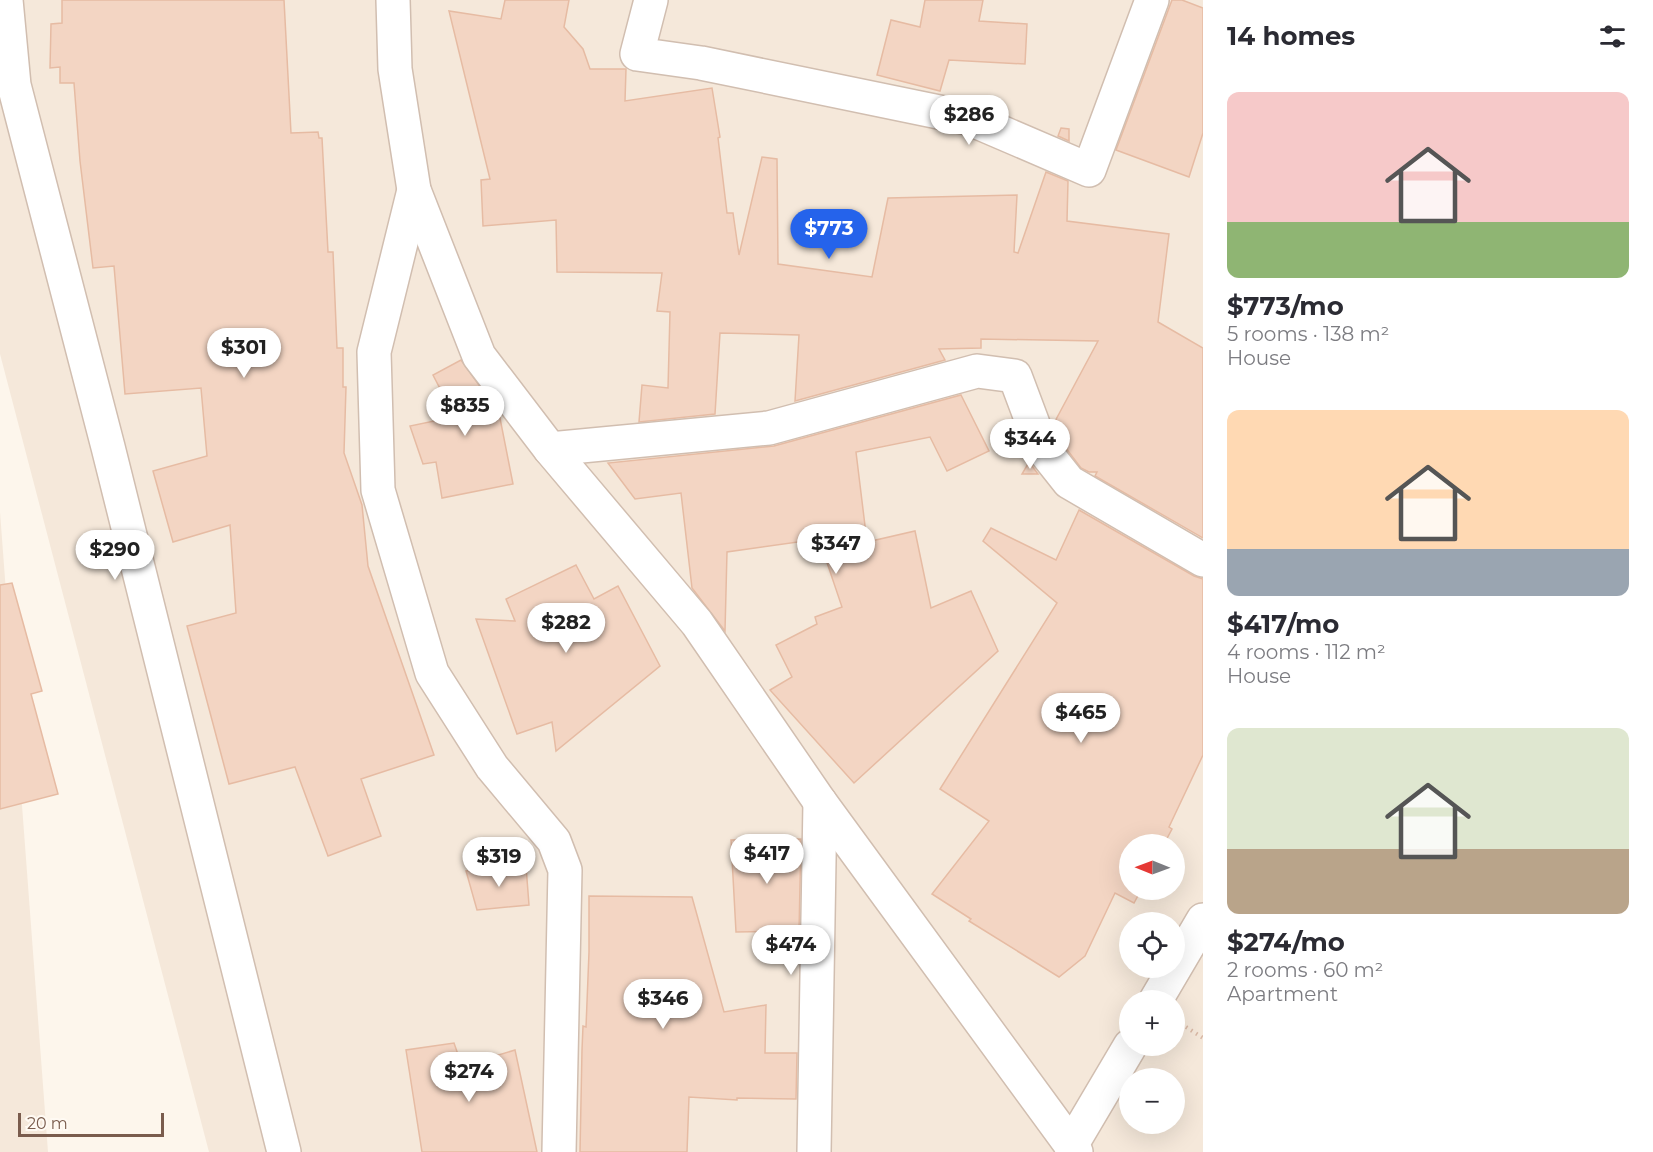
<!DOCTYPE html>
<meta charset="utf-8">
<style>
:root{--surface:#fff;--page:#f7f7f7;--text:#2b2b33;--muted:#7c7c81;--accent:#2563eb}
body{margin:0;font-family:Montserrat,sans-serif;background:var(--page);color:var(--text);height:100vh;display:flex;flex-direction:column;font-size:22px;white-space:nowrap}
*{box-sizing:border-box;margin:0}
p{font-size:20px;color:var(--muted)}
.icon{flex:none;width:33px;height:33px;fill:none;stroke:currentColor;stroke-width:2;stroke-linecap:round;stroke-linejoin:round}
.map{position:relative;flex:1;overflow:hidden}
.panel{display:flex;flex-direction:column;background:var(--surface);width:450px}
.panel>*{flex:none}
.needle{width:39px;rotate:271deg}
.tools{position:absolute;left:1119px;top:834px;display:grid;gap:12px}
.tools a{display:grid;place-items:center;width:66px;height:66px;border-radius:50%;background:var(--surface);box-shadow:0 6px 24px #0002;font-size:30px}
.scale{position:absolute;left:18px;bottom:15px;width:146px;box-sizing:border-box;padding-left:6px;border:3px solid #7a5c4d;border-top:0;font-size:16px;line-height:21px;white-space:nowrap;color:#7a5c4d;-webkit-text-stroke:4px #fffaf3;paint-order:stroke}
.price{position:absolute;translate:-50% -51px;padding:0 14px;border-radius:21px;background:#fff;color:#222;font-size:20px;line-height:39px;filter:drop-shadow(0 2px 3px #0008)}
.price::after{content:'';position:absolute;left:50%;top:36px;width:18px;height:14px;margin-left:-9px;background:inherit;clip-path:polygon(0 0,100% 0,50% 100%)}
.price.active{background:var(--accent);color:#fff}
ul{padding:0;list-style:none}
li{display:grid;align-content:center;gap:12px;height:318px;padding:0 24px}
li span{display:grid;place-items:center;height:186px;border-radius:12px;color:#555}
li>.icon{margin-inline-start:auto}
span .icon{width:108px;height:108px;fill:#fffc;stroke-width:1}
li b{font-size:26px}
h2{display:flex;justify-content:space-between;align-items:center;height:72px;padding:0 24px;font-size:26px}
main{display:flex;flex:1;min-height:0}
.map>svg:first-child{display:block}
.residential{fill:#f5e8da;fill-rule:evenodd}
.building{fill:#f3d5c3;stroke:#e6bba3;stroke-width:1.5}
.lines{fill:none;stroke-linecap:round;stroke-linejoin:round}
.minor-casing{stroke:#d1beb0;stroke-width:36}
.path{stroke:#d9b8a5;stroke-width:4;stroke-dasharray:1.5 4.5;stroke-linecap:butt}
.minor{stroke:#fff;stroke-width:33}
</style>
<main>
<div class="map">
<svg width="1203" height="1152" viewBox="0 0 1203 1152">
<rect width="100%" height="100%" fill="#fdf6ec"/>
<!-- residential -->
<g class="residential">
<path d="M0 0H1203V1152H209L0 354ZM1130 844H1174V890H1130ZM1130 922H1174V968H1130ZM1130 1000H1174V1046H1130ZM1130 1078H1174V1124H1130Z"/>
<path d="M0 512 48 1152H0Z"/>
</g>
<!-- building -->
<g class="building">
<path d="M62 0H284L291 133 318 132 319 138H322L328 252H333L337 348H343V387H346L344 453 362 505 368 566 434 755 361 779 381 836 328 856 295 767 229 784 187 626 236 613 230 525 173 542 153 471 207 456 201 388 125 394 114 266 93 268 80 161 74 83H60V67L50 68 51 24 62 23Z"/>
<path d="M505 0H569L564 27 583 49 590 69H626L625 101 712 88 720 137 718 138 727 213H733L739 255 762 157 777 159 778 264 872 277 888 198 1017 195 1014 252 1018 253 1046 172 1068 181 1067 221 1169 234 1158 322 1203 348V538L1095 476 1097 472H1089L1081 468 1059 439 1053 425 1098 341 981 339V348L939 349 945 360 795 401 799 335 720 333 715 414 639 422 642 385 668 388 670 312 657 311 662 273 557 272 556 220 483 226 481 180 490 179 449 11 501 19Z"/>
<path d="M925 0H983L979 21 1027 24 1025 64 949 60 940 91 877 75 891 20 920 27Z"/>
<path d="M1172 0H1182L1203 8V133L1189 177 1116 150Z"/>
<path d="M1061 128 1069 129V141L1058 136Z"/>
<path d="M461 360 499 413 513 484 442 498 436 462 423 464 410 426 444 419 440 407 448 404 433 375Z"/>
<path d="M961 395 989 451 947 471 930 437 856 452 867 542 915 531 931 608 971 591 998 651 854 783 770 690 792 677 776 645 817 624 815 617 842 607 819 539 727 552 725 631 692 588 681 493 635 499 608 463 774 446Z"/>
<path d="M1029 462 1038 474H1022Z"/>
<path d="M1079 510 1194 576 1203 579V755L1169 827 1172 829 1164 844H1130V890H1141L1134 903 1115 893 1085 956 1059 977 969 921 971 919 932 894 989 821 940 789 1057 603 983 541 991 528 1056 560Z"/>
<path d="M576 565 594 599 618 586 660 666 556 751 552 722 517 734 476 619 515 621 506 599Z"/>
<path d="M12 583 42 691 31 694 58 794 0 809V585Z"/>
<path d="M801 839 799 931 736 932 731 840Z"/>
<path d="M526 866 529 905 477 910 466 871Z"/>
<path d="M589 896 692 897 724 1012 766 1005 765 1053H797L796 1099 737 1098V1100L689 1097 687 1152H580L582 1050 583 1026 586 1027 589 952Z"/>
<path d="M454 1043 462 1066 515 1050 537 1152H422L406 1050Z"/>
</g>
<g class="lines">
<!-- minor casing -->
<g class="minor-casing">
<g id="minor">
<path d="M6 0 14 85 108 447 284 1152"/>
<path d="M393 0 395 69 414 190 479 356 550 449 697 623 820 802 1076 1152"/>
<path d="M651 0 637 54 701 63 968 118 1089 170 1152 0"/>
<path d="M414 190 374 352 378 490 432 673 492 767 554 841 565 870 559 1152"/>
<path d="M550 449 769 428 977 371 1015 376 1042 448 1069 482 1203 560"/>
<path d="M1156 1000 1203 920"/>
<path d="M814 1152 820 802"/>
<path d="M1072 1152V1144L1130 1046"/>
</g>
</g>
<!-- path -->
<path class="path" d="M1186 1027 1203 1038"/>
<!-- minor -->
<use href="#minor" class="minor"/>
</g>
</svg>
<div class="tools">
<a><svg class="needle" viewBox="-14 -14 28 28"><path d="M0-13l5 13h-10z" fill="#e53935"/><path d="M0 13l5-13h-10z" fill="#7c7c81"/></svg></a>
<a><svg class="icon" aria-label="locate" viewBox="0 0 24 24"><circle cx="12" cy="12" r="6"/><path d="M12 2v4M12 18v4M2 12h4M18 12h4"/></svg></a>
<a>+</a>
<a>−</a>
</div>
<div class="scale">20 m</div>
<b class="price" style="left:969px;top:146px">$286</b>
<b class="price active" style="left:829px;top:260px">$773</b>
<b class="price" style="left:244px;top:379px">$301</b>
<b class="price" style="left:465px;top:437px">$835</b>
<b class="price" style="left:1030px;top:470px">$344</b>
<b class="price" style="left:836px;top:575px">$347</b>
<b class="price" style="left:115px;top:581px">$290</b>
<b class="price" style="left:566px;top:654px">$282</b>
<b class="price" style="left:1081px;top:744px">$465</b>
<b class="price" style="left:767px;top:885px">$417</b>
<b class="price" style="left:499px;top:888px">$319</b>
<b class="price" style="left:791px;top:976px">$474</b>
<b class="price" style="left:663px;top:1030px">$346</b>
<b class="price" style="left:469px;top:1103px">$274</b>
</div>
<section class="panel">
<h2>14 homes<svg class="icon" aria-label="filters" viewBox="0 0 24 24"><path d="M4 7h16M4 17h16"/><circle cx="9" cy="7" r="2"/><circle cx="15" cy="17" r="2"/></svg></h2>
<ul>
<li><span style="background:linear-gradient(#f6c9c9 70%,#8fb573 0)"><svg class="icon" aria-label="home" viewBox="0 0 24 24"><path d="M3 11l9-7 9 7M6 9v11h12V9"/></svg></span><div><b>$773/mo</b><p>5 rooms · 138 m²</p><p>House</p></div></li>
<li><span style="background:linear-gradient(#ffd9b3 75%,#9aa5b1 0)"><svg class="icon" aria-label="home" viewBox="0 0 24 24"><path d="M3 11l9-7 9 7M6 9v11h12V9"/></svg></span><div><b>$417/mo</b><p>4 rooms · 112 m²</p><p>House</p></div></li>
<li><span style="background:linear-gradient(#dfe7d0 65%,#b9a48a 0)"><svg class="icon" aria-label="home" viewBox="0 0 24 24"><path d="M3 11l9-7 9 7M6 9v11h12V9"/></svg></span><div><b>$274/mo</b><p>2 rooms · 60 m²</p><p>Apartment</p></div></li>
</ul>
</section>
</main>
